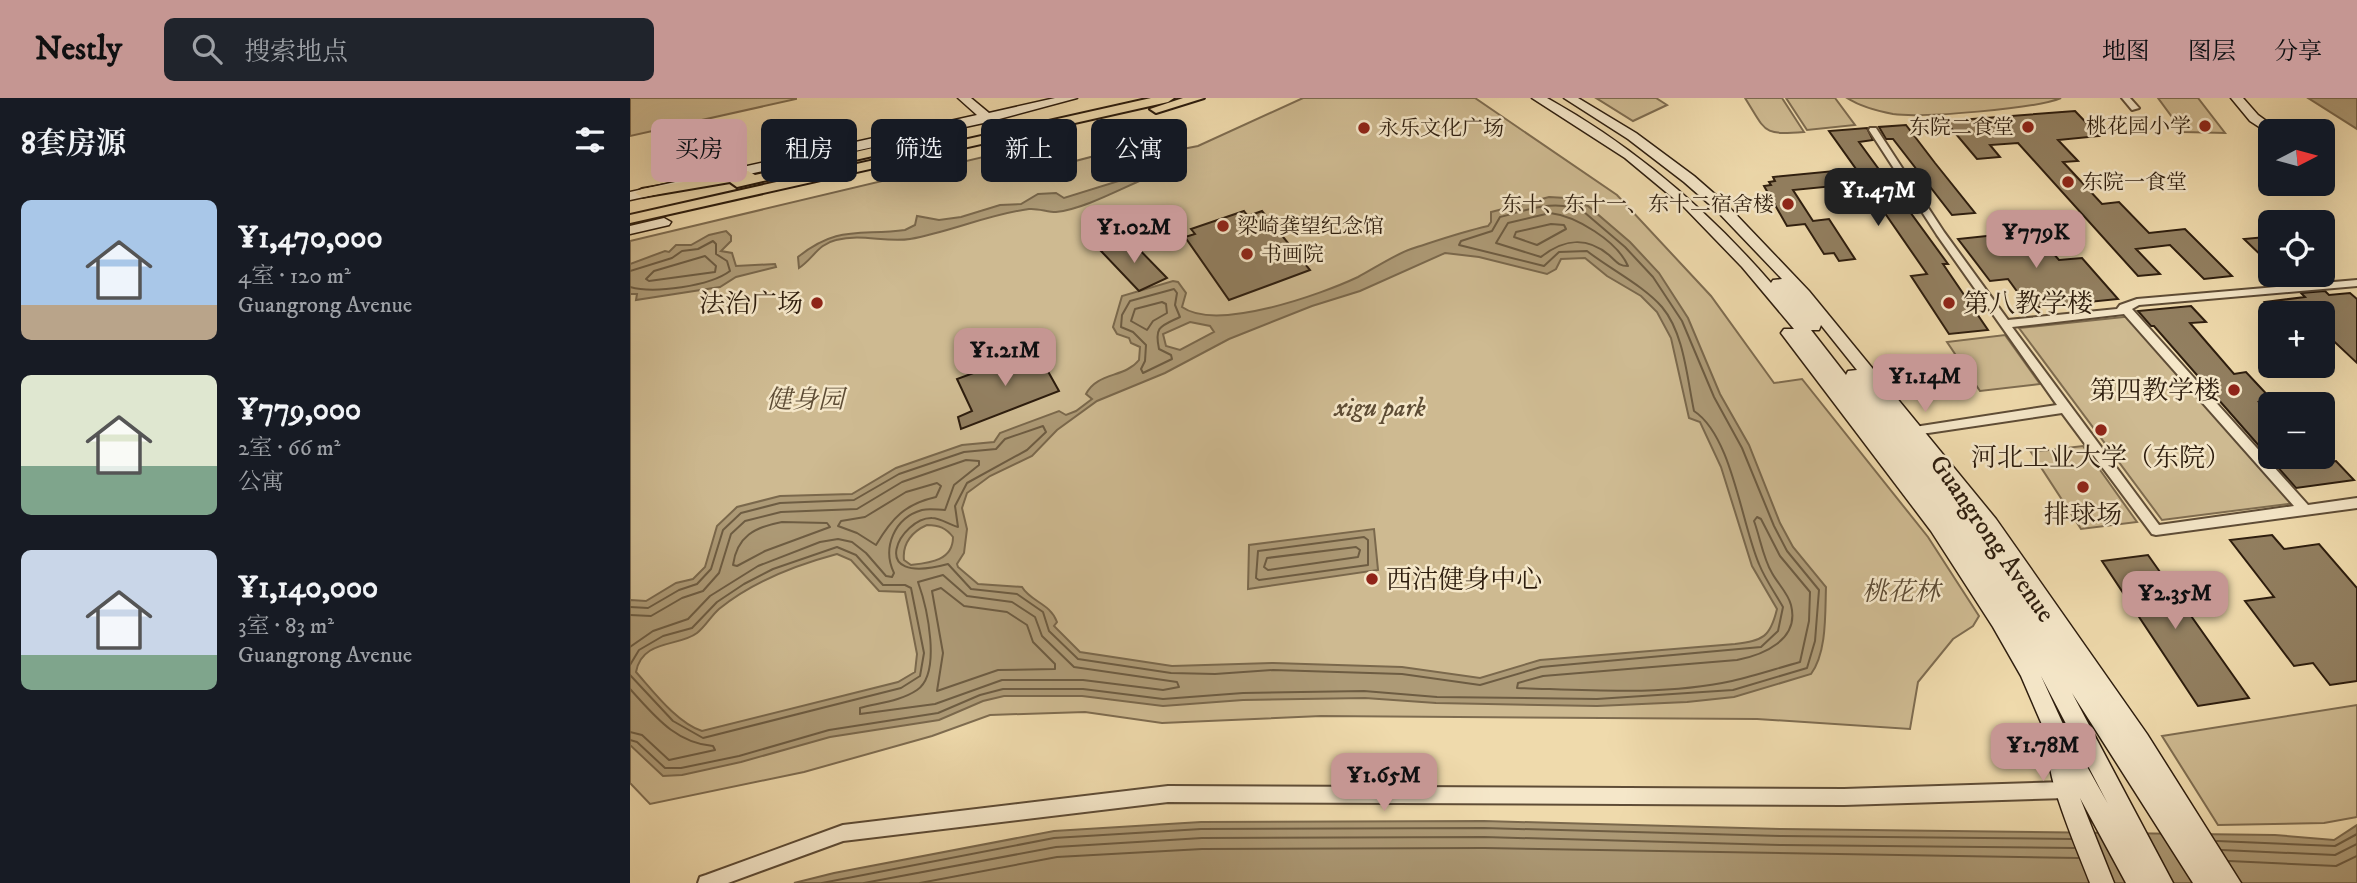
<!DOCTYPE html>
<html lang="zh">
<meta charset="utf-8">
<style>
:root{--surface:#171b24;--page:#20242c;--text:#f1f3f6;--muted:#9ea1a6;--accent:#c59692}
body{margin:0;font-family:"IM FELL DW Pica","Noto Serif SC",serif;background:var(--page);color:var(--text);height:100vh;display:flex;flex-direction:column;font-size:26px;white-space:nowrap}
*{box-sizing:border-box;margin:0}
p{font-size:23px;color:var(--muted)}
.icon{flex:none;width:38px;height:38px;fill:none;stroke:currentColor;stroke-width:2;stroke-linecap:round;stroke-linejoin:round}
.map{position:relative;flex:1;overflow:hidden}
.sheet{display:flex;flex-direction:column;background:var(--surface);width:630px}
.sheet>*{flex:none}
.top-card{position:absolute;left:21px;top:21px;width:665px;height:63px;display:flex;gap:14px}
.needle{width:46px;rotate:84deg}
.buttons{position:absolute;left:1628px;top:21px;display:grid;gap:14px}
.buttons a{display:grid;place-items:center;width:77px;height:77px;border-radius:10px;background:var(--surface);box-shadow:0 7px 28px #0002;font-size:35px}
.price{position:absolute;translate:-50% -60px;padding:0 16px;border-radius:14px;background:var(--accent);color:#111;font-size:23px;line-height:46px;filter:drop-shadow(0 2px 4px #0008)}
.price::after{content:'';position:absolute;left:50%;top:42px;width:21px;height:16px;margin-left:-10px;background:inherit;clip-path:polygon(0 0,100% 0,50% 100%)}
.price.on{background:#222;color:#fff}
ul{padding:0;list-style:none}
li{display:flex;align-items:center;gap:21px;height:175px;padding:0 21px}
li span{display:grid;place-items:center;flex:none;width:196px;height:140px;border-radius:10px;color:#555}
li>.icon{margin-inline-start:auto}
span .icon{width:84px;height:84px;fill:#fffc;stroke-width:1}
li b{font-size:30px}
h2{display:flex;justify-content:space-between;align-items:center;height:84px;padding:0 21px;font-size:30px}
.chip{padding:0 24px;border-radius:10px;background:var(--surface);box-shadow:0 7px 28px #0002;font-size:24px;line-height:63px}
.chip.on{background:var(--accent);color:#111}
header{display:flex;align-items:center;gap:42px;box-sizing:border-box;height:98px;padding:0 35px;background:var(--accent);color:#111}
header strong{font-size:33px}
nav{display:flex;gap:38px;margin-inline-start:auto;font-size:24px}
.search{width:490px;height:63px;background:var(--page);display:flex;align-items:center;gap:18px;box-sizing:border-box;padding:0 24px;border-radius:10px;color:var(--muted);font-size:26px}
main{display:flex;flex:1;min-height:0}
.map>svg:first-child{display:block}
.green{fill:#ceba91;stroke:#7e6c50;stroke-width:2}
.water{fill:#ad9a76;stroke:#7a684c;stroke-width:2;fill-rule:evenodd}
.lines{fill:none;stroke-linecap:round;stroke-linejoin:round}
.shore{stroke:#6d5c42;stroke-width:2}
.building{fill:#927f60;stroke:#2d1d0e;stroke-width:2}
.street-casing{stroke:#5e4c36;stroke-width:4}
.secondary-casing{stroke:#2d1d0e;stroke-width:3}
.primary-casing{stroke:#2d1d0e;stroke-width:4}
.street{fill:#f5e7c9;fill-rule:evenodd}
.secondary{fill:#f5e7c9;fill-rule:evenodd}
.primary{fill:#efdaac;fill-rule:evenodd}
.poi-dot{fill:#8f2418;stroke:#f5e7c9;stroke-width:2.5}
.labels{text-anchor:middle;stroke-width:5;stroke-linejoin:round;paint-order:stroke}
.far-poi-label{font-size:21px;fill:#2d1d0e;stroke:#f5e7c9;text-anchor:start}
.poi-label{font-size:26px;fill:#2d1d0e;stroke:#f5e7c9;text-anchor:end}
.park-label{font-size:26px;font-style:italic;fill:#5d4c35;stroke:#f5e7c9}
.street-label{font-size:26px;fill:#2d1d0e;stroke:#f5e7c9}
</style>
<header>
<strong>Nestly</strong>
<div class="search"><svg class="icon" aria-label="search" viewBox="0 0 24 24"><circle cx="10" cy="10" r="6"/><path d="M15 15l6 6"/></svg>搜索地点</div>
<nav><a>地图</a><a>图层</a><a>分享</a></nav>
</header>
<main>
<section class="sheet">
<h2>8套房源<svg class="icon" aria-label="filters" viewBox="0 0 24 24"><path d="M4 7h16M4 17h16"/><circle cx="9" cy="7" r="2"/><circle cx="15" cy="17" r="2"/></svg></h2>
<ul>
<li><span style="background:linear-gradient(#a9c7e8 75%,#b9a48a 0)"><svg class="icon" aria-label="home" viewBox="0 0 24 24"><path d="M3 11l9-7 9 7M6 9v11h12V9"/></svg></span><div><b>¥1,470,000</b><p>4室 · 120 m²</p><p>Guangrong Avenue</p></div></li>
<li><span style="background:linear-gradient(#dfe7d0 65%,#7fa58c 0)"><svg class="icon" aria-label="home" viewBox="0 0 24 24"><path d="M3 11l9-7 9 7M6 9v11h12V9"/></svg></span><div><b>¥779,000</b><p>2室 · 66 m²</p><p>公寓</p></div></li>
<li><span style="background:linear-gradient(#c9d6e8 75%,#7fa58c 0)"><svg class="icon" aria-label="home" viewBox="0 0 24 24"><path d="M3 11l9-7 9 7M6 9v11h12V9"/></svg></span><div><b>¥1,140,000</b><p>3室 · 83 m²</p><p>Guangrong Avenue</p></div></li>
</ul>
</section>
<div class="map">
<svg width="1727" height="785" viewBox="0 0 1727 785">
<rect width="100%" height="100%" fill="#efdaac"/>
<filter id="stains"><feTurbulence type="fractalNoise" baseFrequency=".00286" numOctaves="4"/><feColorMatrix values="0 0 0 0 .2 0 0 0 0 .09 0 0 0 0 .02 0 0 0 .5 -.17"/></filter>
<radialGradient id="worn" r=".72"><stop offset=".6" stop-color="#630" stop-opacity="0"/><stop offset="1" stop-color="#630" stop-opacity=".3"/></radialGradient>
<!-- green -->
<g class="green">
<path d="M0 0H166V1L0 38Z"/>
<path d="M673 0H845L987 97 1081 198 1144 285 1172 281 1298 439 1349 518 1343 528 1323 541 1288 584 1280 631 1127 621 691 618 532 625 455 614 360 617 302 638 174 674 20 706 0 685V143L416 44 430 67 476 55 481 65 568 48Z"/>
<path d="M966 0H1026L1037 7 1003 23Z"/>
<path d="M1115 0H1152L1174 34C1132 37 1137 35 1115 0Z"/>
<path d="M1156 0H1205L1225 27 1177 32Z"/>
<path d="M1217 0H1431C1405 11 1291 20 1263 16 1247 13 1231 9 1217 0Z"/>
<path d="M1528 0H1568L1595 35 1553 34Z"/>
<path d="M1503 218 1665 405 1532 422 1389 230Z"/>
<path d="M1375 237 1410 286 1350 293 1317 244Z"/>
<path d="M1453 348 1507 424 1451 431 1401 354Z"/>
<path d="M1727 607V719L1694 725 1588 727 1532 638Z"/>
</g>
<!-- water -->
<g class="water">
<path d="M1678 0H1727V31Z"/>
<path d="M524 72 526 76C497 87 456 111 426 114 417 114 408 110 399 111 359 116 320 134 280 141 255 145 232 135 206 142 188 146 183 161 169 170L168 159C208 127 229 138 275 132L285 127 287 118 309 122 331 119 370 107 391 106 408 96 426 95 434 100Z"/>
<path d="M919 99 936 100 958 108 1000 144 1029 175 1058 220 1090 296 1119 347 1150 425 1163 449 1196 489C1195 516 1197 554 1181 576L1104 599 1057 604 967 608 806 605 735 600 613 602 533 608 452 598H374L353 603 309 622 200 639 111 664 52 677 33 678 0 647V502L16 503 46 485 63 481 75 469 87 428 107 409 150 398 222 396 266 370 332 347 364 344 370 335 429 313 436 317 446 313 462 301 456 296C467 274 495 280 509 262L510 249 501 245 499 240 487 236 483 229 492 198 543 183 548 184 556 195 552 209C587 234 692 196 728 179 743 171 766 156 781 151 806 143 831 134 858 128L861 124V114L865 113ZM815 155 849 159 917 176 926 171 931 161 955 160 977 178 1011 198 1027 214 1041 240 1059 320 1070 324 1091 369 1122 468 1147 511C1140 540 1133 542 1105 546L910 562 850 580 772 569 643 565 542 568 450 554 424 528 427 524C420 505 401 504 392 489L348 486 328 469 327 466 334 455 337 431 332 410 337 395 360 378 402 358 427 332 467 303 535 275 599 241 682 208 730 193ZM560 224 580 228 584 234 550 252 536 248 533 236ZM297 427C309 427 316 430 323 439 323 463 299 465 281 467L274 462C272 445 283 433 297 427ZM207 456 221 462 249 493 275 494 287 556 285 574 268 584 72 633C47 625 23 593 6 574 12 541 49 549 67 535 75 529 81 518 89 511 122 484 166 467 207 456Z"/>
<path d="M96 133 101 138V143L91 153 102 155 106 168 145 166 146 169 106 179 90 189 6 202 7 196H0V166L35 153 39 154 46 147H61L79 137Z"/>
<path d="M744 431 748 472 618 491 619 447Z"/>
<path d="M854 723 1152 731 1645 737 1704 742 1727 727V785H164L204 775 424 733 571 724Z"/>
</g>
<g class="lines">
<!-- shore -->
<g class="shore">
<path d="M920 115C946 118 987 143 998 168 988 168 986 163 979 157 956 138 934 141 911 159L866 145 878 125Z"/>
<path d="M921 126 934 127 936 131 907 147 884 139 886 134Z"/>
<path d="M75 158 86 168 85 174 19 183 16 181 24 173Z"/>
<path d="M0 173 42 160 52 153 68 151 83 143 86 146V156L97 163 100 173C80 188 24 196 0 189"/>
<path d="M544 191 547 195 545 207 550 219C531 228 524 228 529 251L541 257 542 261 513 275 511 271 515 263 516 247 503 234 491 229 492 217 500 203Z"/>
<path d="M532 204 536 206 537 215 523 223 517 232 501 223 505 211Z"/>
<path d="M307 385 311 388 306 399C275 406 262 420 246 447L227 435 208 428 211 423 235 419 276 394Z"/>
<path d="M1127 419 1131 421 1150 458 1180 494 1179 523 1170 564C1148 570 1125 578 1102 583 1033 598 957 592 887 590L888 585 913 578 1107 562C1133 557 1170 542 1161 507 1158 495 1148 486 1142 475 1133 460 1130 439 1124 423Z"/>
<path d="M152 424 197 425 200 429 135 453 107 468 103 467C107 438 125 429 152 424Z"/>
<path d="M734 439 738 442V467L629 482 626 480 628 453Z"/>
<path d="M726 449 730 452 728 459 638 472 634 469 637 460Z"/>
<path d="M313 477 337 498 382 504 405 519 412 538 444 569 547 584 549 589 533 592 453 582H372L305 606 230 616V610C248 605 271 603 287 592 312 575 297 509 288 484Z"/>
<path d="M311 490 334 508 377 514 397 527 403 544 425 566V571L368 572 307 593 313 555 302 493Z"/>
<path d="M0 509 18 510 49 492 67 486 81 471 93 432 111 415 150 405 224 402 269 376 334 354 366 351 375 341 413 328 416 334 397 352 337 385 325 408 328 429C319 427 311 420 302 420 271 419 233 489 318 466L341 491 387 496 413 514 419 533 448 561 541 575 585 576 643 572 772 576 850 587 911 569 1131 549 1148 533 1153 509C1145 495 1135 481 1129 466 1111 424 1102 338 1064 313 1057 280 1054 235 1032 209 1014 188 980 171 957 153L929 154 914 168 829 147 831 143 862 133 870 119C898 112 926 100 954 114L995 149 1023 179 1052 223 1084 299 1112 350 1144 428 1157 453 1189 492 1185 543 1177 570 1103 592 967 601 807 599 734 593 613 595 533 601 453 591H373L350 597 308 615 199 632 109 658 51 670H35L7 644 0 642"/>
<path d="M0 517 21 518 52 500 73 493 89 475 101 436 115 423 151 414 227 411 272 384 336 362 349 363V367L324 387 315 412C308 412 300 410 292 412 264 420 252 450 264 475L262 479 256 478 236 455 222 444 208 441 190 444 128 468 80 498 58 521 23 533 0 549"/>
<path d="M0 567 9 552 33 538 62 530 87 504 114 486 143 471 207 449 226 457 253 487H275L281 490 294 555 290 578 271 590 73 640 43 623 0 577"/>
<path d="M0 591C24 617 45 645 83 648L85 652 39 662 12 637 0 634"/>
<path d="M1587 743 1705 748 1727 736"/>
<path d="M1592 752 1705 757 1727 746"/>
<path d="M1599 763 1706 768 1727 758"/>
<path d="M192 785 424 740 571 731 854 730 1152 738 1441 741"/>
<path d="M234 785 426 749 572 740 854 739 1152 747 1444 750"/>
<path d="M290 785 427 759 572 751 854 750 1448 760"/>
</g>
</g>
<!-- building -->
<g class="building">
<path d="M1445 13 1469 38 1428 42 1448 63 1433 64 1472 106 1489 104 1519 135 1555 131 1602 178 1574 181 1540 147 1506 151 1530 176 1508 178 1388 45 1360 47 1370 59 1347 61 1315 23Z"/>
<path d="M1276 27 1305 65 1345 115 1322 117 1263 41H1256L1249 29Z"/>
<path d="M1237 30 1243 42 1229 44 1318 166H1313L1358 232 1319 236 1281 178 1297 176 1234 85 1163 92 1183 123 1199 121 1225 161 1209 163 1204 155 1194 156 1175 126 1157 128 1134 88 1141 87 1139 84 1145 83 1143 79 1226 71 1199 33Z"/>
<path d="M614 113 618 118 632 113 680 172 599 202 555 139 565 136 561 131Z"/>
<path d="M1404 133 1429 162 1452 160 1488 201 1399 210 1378 181 1360 183 1328 141Z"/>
<path d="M1636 139 1640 142V166L1614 141Z"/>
<path d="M499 141 537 180 509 193 471 153Z"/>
<path d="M1695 193 1699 197 1720 195 1727 201V265L1692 232V215H1647L1635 204 1675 199 1671 195Z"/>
<path d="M1561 208 1576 224 1560 225 1604 276 1616 274 1643 303 1629 304 1640 317V359H1678L1685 366 1706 363 1724 382 1666 390 1524 228H1521L1508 213Z"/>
<path d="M406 252 429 293 331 331 328 319 342 313 327 281Z"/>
<path d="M1642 437 1654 451 1689 446 1727 490V583L1700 587 1683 565 1664 568 1615 503 1644 499 1600 442Z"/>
<path d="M1518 457 1619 600 1568 608 1472 463Z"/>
</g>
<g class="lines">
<!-- street casing -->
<g class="street-casing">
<g id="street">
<path d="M1492 0H1500L1509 10 1502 12Z"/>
<path d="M1240 30H1246L1314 134 1378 222 1487 211 1490 207 1507 201 1727 182V188L1509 207 1502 211 1678 407 1727 400V410L1526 437 1522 436 1432 315 1278 338 1274 337 1272 334 1274 331 1278 330 1427 307 1307 137 1239 32ZM1494 216 1664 408 1529 427 1382 229Z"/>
<path d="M1436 684 1441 687 1444 692 1441 697 1436 700 1214 707 538 704 213 743 98 785H68L70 779 76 777 213 727 538 688 1214 691Z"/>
</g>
</g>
<!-- secondary casing -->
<g class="secondary-casing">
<g id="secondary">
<path d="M328 0H341L359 15 425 0H447L358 24 0 102V94L347 17Z"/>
<path d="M902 0H917C1003 48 1076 110 1141 185L1143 182 1152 181 1086 112 1054 84 998 41 934 0H948L1006 35 1064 78 1096 106 1179 193 1366 421 1517 636 1611 785H1563L1442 595 1543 785H1496L1450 700 1484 785H1460C1450 758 1410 669 1420 645L1391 578 1363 529 1301 433 1151 235 1154 231H1164L1112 169 1054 109 995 60ZM1191 227 1227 272 1218 273 1216 277 1181 232H1189ZM1411 578 1478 706 1432 624Z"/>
<path d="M1601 0H1613L1628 17 1650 33H1640V36L1620 23Z"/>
<path d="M34 120 41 124 39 127 0 136V128Z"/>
</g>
</g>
<!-- primary casing -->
<g class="primary-casing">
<g id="primary">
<path d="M521 0H544L538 4 0 125V117Z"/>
<path d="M553 0H574L526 15 520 11Z"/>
<path d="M292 29 299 33 297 36 272 45 276 48 269 52 107 89 100 84 12 99 5 95 12 91 118 73 125 77 247 49 248 44Z"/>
</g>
</g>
<!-- street -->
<use href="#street" class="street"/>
<!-- secondary -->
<use href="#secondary" class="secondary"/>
<!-- primary -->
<use href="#primary" class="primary"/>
</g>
<!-- markers -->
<g class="poi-dot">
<circle cx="1575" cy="28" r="7"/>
<circle cx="1398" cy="29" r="7"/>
<circle cx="734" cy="30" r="7"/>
<circle cx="1438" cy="84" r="7"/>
<circle cx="1158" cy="106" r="7"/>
<circle cx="593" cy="128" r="7"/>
<circle cx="617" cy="156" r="7"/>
<circle cx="187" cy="205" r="7"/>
<circle cx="1319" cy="205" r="7"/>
<circle cx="1604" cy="292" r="7"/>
<circle cx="1471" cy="332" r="7"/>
<circle cx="1453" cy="389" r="7"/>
<circle cx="742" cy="481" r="7"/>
</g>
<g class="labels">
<!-- far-poi labels -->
<g class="far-poi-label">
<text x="1561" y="35" text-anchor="end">桃花园小学</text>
<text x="1384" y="36" text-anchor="end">东院二食堂</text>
<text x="748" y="37">永乐文化广场</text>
<text x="1452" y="91">东院一食堂</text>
<text x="1144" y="113" text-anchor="end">东十、东十一、东十二宿舍楼</text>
<text x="607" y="135">梁崎龚望纪念馆</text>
<text x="631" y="163">书画院</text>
</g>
<!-- poi labels -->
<g class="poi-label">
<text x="173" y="214">法治广场</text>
<text x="1333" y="214" text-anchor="start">第八教学楼</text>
<text x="1590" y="301">第四教学楼</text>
<text x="1471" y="368" text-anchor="middle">河北工业大学（东院）</text>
<text x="1453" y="425" text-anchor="middle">排球场</text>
<text x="756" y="490" text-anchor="start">西沽健身中心</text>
</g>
<!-- park labels -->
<g class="park-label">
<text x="175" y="310">健身园</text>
<text x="750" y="318">xigu park</text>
<text x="1271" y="502">桃花林</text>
</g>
<!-- street labels -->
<g class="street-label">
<text transform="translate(1363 440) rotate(55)" y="9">Guangrong Avenue</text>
</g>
</g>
<rect width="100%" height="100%" filter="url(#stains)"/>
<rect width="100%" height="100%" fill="url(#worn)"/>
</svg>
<div class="buttons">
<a><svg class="needle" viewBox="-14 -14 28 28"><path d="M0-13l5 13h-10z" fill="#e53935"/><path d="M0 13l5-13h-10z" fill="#9ea1a6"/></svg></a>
<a><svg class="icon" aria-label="locate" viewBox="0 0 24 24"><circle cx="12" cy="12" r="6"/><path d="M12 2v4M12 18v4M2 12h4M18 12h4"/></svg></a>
<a>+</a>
<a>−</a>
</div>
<b class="price on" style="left:1248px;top:130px">¥1.47M</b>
<b class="price" style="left:504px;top:167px">¥1.02M</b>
<b class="price" style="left:1406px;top:172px">¥779K</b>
<b class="price" style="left:375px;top:290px">¥1.21M</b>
<b class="price" style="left:1295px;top:316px">¥1.14M</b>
<b class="price" style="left:1545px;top:533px">¥2.35M</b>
<b class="price" style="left:1413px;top:685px">¥1.78M</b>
<b class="price" style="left:754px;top:715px">¥1.65M</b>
<div class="top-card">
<a class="chip on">买房</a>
<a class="chip">租房</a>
<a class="chip">筛选</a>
<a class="chip">新上</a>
<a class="chip">公寓</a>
</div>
</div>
</main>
